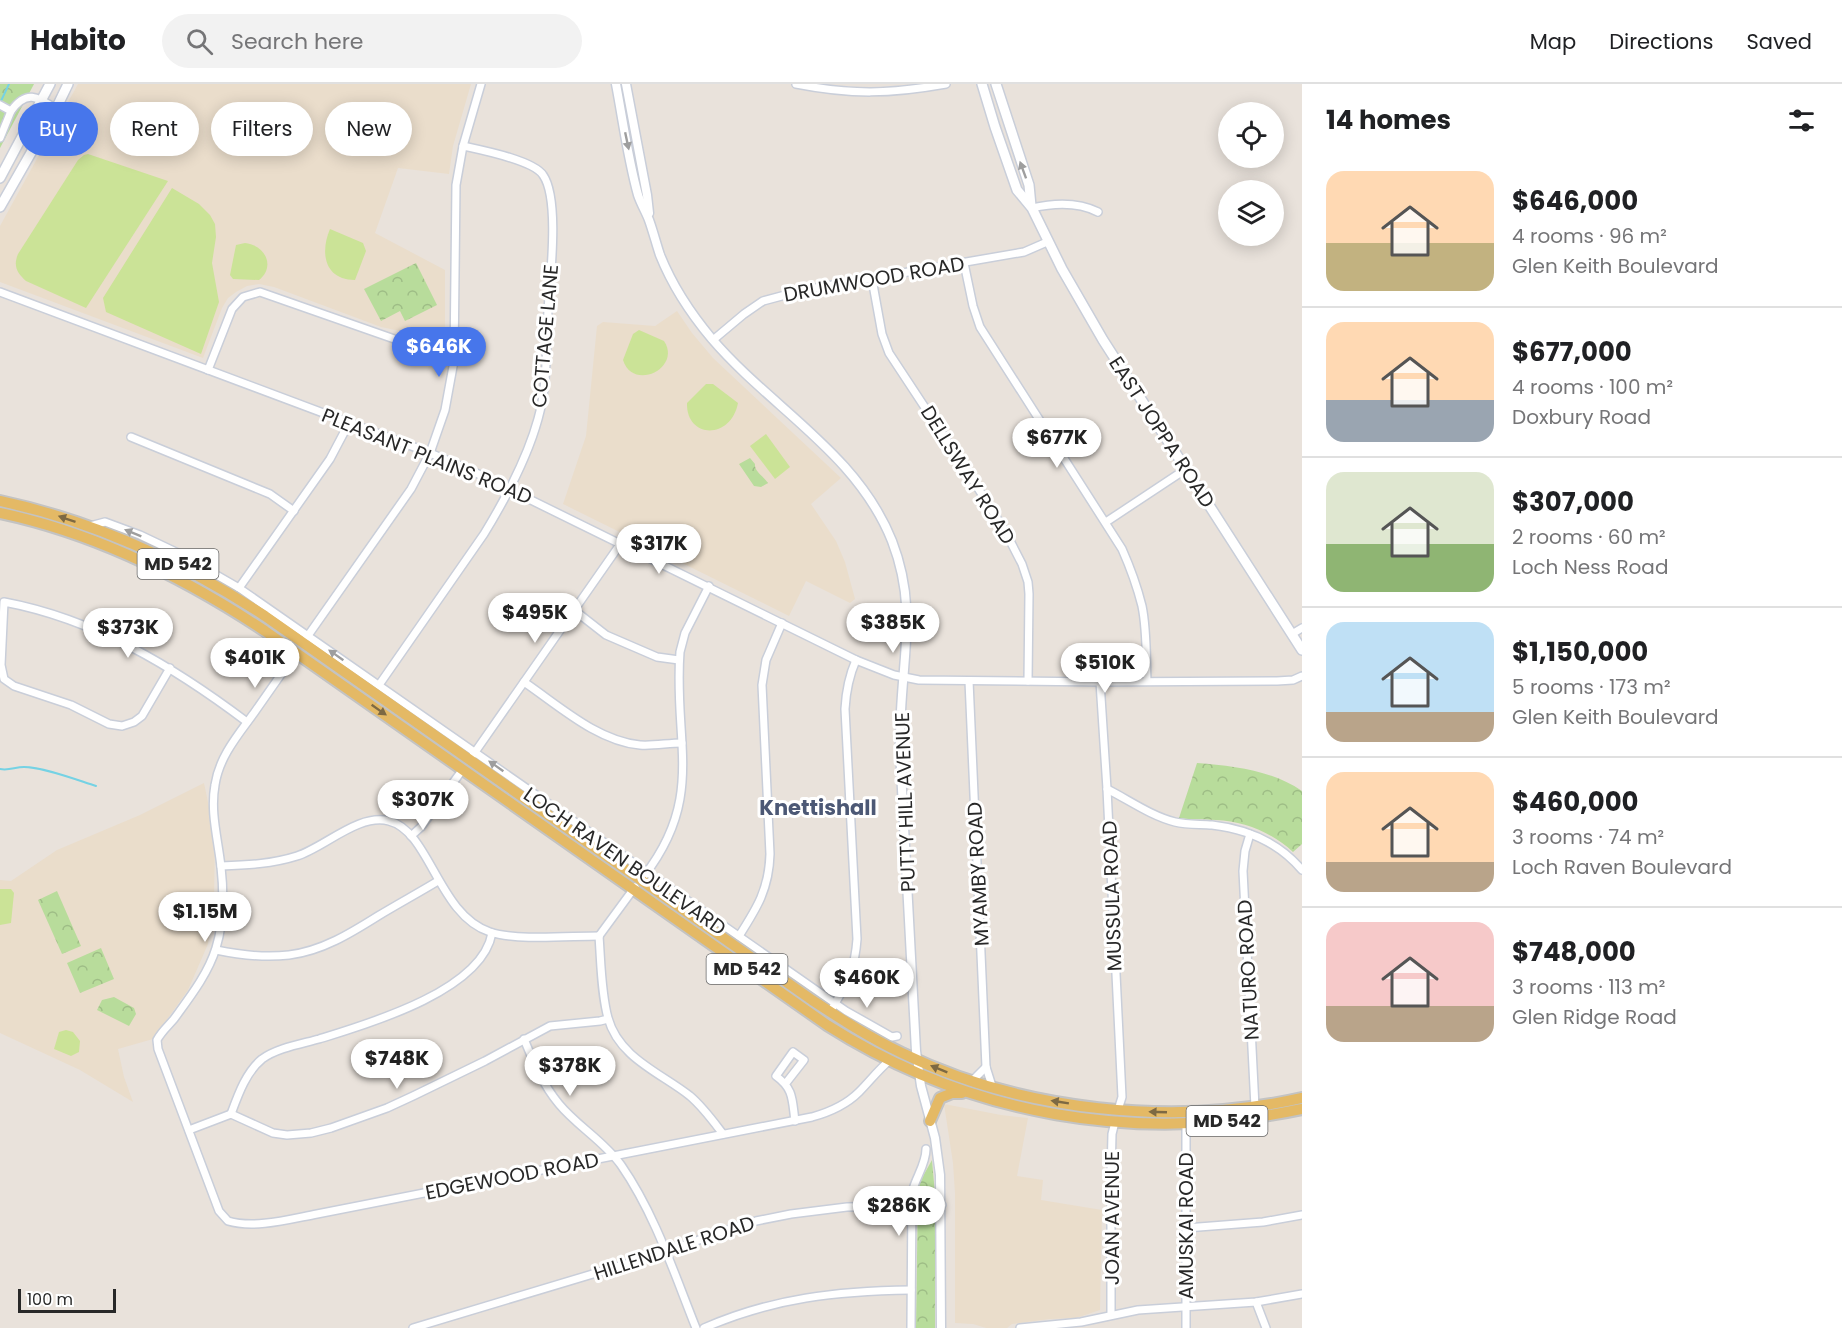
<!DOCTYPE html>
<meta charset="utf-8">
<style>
:root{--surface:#fff;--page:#f2f2f2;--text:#202124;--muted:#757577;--line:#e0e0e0;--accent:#4776eb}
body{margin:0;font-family:Poppins,sans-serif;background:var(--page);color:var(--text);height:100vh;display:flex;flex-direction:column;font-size:22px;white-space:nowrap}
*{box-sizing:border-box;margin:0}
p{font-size:20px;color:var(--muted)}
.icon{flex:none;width:33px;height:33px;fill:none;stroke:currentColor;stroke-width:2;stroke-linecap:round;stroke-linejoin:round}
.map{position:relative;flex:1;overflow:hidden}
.details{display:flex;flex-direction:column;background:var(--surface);width:540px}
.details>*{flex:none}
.banner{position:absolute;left:18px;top:18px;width:570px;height:54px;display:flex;gap:12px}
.tools{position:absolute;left:1218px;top:18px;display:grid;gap:12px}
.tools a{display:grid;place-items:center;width:66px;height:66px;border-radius:50%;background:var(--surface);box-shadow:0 3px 15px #0003;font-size:30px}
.scale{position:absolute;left:18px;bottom:15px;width:98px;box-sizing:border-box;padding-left:6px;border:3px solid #282828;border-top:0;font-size:16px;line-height:21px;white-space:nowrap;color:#282828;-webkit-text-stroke:4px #fff;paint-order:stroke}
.price{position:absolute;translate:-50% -51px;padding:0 14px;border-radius:21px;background:#fff;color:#222;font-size:20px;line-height:39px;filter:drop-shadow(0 2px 3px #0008)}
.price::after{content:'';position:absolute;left:50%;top:36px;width:18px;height:14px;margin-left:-9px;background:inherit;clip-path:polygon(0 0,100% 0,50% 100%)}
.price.on{background:var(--accent);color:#fff}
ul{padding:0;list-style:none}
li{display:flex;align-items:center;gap:18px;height:150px;padding:0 24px}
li+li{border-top:2px solid var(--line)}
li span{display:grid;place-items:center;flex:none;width:168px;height:120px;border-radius:18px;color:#555}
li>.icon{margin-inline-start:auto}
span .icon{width:72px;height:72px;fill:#fffc;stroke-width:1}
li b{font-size:26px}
h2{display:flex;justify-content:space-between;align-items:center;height:72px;padding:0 24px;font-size:26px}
.pill{padding:0 21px;border-radius:27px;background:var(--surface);box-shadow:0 3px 15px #0003;font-size:21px;line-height:54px}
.pill.on{background:var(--accent);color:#fff}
header{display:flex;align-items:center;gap:36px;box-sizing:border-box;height:84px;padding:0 30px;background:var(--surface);border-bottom:2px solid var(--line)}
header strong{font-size:28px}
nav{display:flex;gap:33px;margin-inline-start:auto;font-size:21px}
.search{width:420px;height:54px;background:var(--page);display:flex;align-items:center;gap:15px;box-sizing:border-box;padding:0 21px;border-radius:33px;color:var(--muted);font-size:22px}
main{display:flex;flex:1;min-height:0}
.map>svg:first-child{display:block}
.education{fill:#eaddcb}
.forest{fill:url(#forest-crowns)}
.pitch{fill:#cbe397}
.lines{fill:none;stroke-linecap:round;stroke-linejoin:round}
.stream{stroke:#75d2e4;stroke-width:2}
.minor-casing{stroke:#c9ced9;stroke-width:10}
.tertiary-casing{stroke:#c9ced9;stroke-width:11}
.secondary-casing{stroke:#c9ced9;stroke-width:12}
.primary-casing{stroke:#c3c3c3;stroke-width:14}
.minor{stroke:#fff;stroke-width:7}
.tertiary{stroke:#fff;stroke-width:8}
.secondary{stroke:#fff;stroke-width:9}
.primary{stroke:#e4b965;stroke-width:10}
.oneway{fill:#9e9e9e}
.oneway2{fill:#7d6943}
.labels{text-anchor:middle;stroke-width:6;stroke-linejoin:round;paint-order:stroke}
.shield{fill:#fff;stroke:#686868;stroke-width:1.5}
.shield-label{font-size:18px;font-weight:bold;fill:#282828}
.street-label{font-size:20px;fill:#282828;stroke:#fff}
.neighbourhood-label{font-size:21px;font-weight:bold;fill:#4c5875;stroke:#fff}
</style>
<header>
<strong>Habito</strong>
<div class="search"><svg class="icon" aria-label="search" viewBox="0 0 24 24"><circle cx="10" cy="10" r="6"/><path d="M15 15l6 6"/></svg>Search here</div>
<nav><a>Map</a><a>Directions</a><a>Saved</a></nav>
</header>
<main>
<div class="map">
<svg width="1302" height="1244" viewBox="0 0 1302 1244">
<defs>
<pattern id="forest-crowns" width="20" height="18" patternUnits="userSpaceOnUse" patternTransform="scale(1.5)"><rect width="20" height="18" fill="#b8dc9b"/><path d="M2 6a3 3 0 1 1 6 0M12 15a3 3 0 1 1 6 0" fill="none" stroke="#9ebd86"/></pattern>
</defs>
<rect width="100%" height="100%" fill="#e9e2db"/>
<!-- education -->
<g class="education">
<path d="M78 0H471L453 62 449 90 398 84 375 149 445 186V252L419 251 381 243 274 203 259 200 247 202 236 208 228 214 222 224 203 274 0 198V142Z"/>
<path d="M677 227 692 249 713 274 841 394 811 420 836 457 845 478 855 515 850 519 806 497 789 532 563 420 586 352 597 242 603 238 655 242Z"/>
<path d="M204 699 215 752 214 817 208 860 188 906 153 955 118 965 124 993 133 1018 80 986 0 949V796L11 797 57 766 140 731Z"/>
<path d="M944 1020 1001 1031 1028 1034 1017 1092 1043 1096 1041 1116 1102 1126 1100 1226 1076 1234 1050 1235 1012 1240 1007 1244H986L973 1240 955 1239V1109L953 1079Z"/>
</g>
<!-- forest -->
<g class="forest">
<path d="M0 0H34L0 64Z"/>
<path d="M416 179 437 221 405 237 400 227 381 237 364 205Z"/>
<path d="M750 374 755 380C754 387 763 392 768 399L761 403 754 402 739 380Z"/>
<path d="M1197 679C1234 682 1271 686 1302 707V760L1293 768C1273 749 1244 737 1216 736 1204 735 1191 736 1179 734Z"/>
<path d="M57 807 81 862 62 870 38 816Z"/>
<path d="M101 864 114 895 80 909 67 879Z"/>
<path d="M114 913 134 924 136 930 129 942 97 926 102 916Z"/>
<path d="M932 1076 935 1110V1244H916L918 1105 919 1099Z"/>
</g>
<!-- pitch -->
<g class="pitch">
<path d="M88 70 168 97 86 224 26 197C17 189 13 182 18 170L78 76 84 71Z"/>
<path d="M172 104 199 120 210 131 215 140 216 153 212 179 219 218 201 270 106 228 103 214Z"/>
<path d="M330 145 363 159 366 167 355 196C324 196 320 168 330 145Z"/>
<path d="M245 159C265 161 276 182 259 196L233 195 230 191 236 161Z"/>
<path d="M639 246 664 257C682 284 633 308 623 276L633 250Z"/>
<path d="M706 300H713L738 319C731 356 686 355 687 319Z"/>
<path d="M766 350 790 383 775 395 750 362Z"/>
<path d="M0 805H11L14 809 11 839 0 841Z"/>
<path d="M66 946 73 948 80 957 79 968 71 972 54 965 59 948Z"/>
</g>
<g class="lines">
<!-- stream -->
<g class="stream">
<path d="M0 19 9 0"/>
<path d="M0 685C9 687 15 683 24 683 43 683 77 696 96 702"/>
</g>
<!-- minor casing -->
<g class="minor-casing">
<g id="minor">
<path d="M796 0C852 11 890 10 946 0"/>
<path d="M0 21 11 27C26 6 37 12 56 25"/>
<path d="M0 54 11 27"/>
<path d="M1032 124C1054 119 1078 118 1098 128"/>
<path d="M964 179 973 222 980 243 1122 465C1130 483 1137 502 1142 522 1147 546 1146 572 1147 597"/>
<path d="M872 195 882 250 889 269 976 401 1005 447 1022 480 1028 498 1029 510 1028 597"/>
<path d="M0 208 430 369 470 386 856 576 894 591 919 596 1100 598 1277 597 1293 596 1302 592"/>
<path d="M713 256 744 230 763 217 804 206 1024 168 1047 158"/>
<path d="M208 286 232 225 243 213 260 208 400 257 412 259 454 261"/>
<path d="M131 353 270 410 294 427"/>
<path d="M1106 438 1186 385"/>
<path d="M90 442 105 438 140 451 180 470 239 504 846 927 892 953 897 952"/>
<path d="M239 504 330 375 349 339"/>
<path d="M574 526 606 551 657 573 679 576"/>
<path d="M1292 550 1302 544"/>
<path d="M307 553 411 405 430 369 445 326 454 277 456 101 463 62 481 0"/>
<path d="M296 569C282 589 268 609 254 629 238 651 219 673 215 701 210 728 218 755 221 783 224 810 224 838 216 864 208 890 190 913 174 935 168 942 161 948 157 956L158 965 219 1127 228 1137C255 1145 290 1135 317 1130L812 1033C830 1028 846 1021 859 1008 870 997 878 986 890 976"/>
<path d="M170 584 142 632 134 638 122 642 109 640 71 621 14 602 4 595 1 581 4 518C95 535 174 583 247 638"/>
<path d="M969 597 986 983 992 1002"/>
<path d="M524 598C558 621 597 657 640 661 654 662 668 659 682 659"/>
<path d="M1100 598 1107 705 1122 1013 1118 1026"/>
<path d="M379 601 484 450C506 414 527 375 538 335 548 300 546 262 548 226 550 195 560 115 543 91 533 76 481 66 463 62"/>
<path d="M473 671 621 459"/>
<path d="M1107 705C1129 716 1151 732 1175 738 1187 741 1200 740 1212 741 1247 745 1279 759 1302 786"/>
<path d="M1250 750 1245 767 1243 787 1255 1023"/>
<path d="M411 752 421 743 463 685"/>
<path d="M221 782C247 781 272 780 297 772 325 763 359 729 389 737 430 747 438 831 490 848 517 857 569 852 599 852"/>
<path d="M644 792C706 712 673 657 680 568L685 549 709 502"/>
<path d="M599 852 635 803"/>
<path d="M599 852C601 878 601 908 608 934 619 974 661 989 690 1012 703 1023 713 1037 723 1050"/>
<path d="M739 852C757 824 769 805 770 770L762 601 766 576 782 539"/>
<path d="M216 866C240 871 264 874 289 871 322 867 351 849 378 832 398 820 418 809 438 797"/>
<path d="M833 923C848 898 855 884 857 855L845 625C846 607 849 592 856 576"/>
<path d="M524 955C533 977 543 1001 559 1020 577 1042 604 1057 621 1081 655 1130 674 1189 696 1244"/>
<path d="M972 997 986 983"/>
<path d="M786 999 804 976 793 968 776 992C794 1005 792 1016 795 1037"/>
<path d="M231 1030C238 1011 246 988 262 975 277 964 301 960 319 955 368 940 482 907 492 849"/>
<path d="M189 1046 231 1030 273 1049 287 1051 311 1049 331 1044 387 1024 413 1012 485 977 550 942 600 937 608 935"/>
<path d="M1186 1144 1263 1138 1302 1131"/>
<path d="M1256 1218 1266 1244"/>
<path d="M1111 1230V1090L1112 1050 1115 1038"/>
<path d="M413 1244 666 1168 718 1149 756 1137 791 1130 847 1123 942 1121"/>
<path d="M704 1244C772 1214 838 1207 911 1206"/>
<path d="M911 1244 912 1109C915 1094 926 1081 926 1065"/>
<path d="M1020 1244 1081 1238 1138 1226 1256 1218 1302 1210"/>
<path d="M1186 1244V1040"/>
</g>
</g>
<!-- tertiary casing -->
<g class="tertiary-casing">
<g id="tertiary">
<path d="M616 0C623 37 628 75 638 111 641 120 646 128 649 136 653 147 656 159 660 171 672 201 691 230 712 255 771 324 857 369 892 457 916 519 904 565 901 627 900 641 900 654 900 668L916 967 921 1002 935 1054 940 1091 941 1244"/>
<path d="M626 0 647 111 649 129"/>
</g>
</g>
<!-- secondary casing -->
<g class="secondary-casing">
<g id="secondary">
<path d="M982 0 995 43 1017 106 1032 124 1062 185 1103 256 1302 566"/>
<path d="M996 0 1029 101 1031 122"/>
<path d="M0 94 50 0"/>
<path d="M0 123 56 25 68 0"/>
</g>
</g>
<!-- primary casing -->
<g class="primary-casing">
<g id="primary">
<path d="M0 417C95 437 184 479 265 532L812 916C841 935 870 954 902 969 1021 1027 1173 1043 1302 1014"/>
<path d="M0 429C95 449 185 494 265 547L827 941C970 1032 1137 1060 1302 1025"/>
<path d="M930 1037 940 1014 952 1009H962"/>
</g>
</g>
<!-- minor -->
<use href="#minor" class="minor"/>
<!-- tertiary -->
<use href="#tertiary" class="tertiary"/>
<!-- secondary -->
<use href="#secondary" class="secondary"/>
<!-- primary -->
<use href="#primary" class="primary"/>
</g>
<!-- one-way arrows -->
<defs><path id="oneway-solid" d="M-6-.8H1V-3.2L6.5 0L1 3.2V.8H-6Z" transform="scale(1.5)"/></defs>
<g class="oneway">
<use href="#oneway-solid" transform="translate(627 57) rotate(78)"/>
<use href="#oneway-solid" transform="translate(1023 86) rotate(-110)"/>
<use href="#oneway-solid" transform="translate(133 449) rotate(-158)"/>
<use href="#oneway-solid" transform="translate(336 571) rotate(-145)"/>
<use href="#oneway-solid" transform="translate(496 682) rotate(-145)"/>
</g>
<g class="oneway2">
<use href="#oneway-solid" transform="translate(67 435) rotate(-161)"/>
<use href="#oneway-solid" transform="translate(379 626) rotate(35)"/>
<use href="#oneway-solid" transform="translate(939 985) rotate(-158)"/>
<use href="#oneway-solid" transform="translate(1060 1018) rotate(-171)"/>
<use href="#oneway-solid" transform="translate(1158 1028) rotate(-178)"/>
</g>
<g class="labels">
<!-- shield labels -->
<g class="shield">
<rect x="137.5" y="465" width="81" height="30" rx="4.5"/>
<rect x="706.5" y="870" width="81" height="30" rx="4.5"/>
<rect x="1186.5" y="1022" width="81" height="30" rx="4.5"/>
</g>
<g class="shield-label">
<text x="178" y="486">MD 542</text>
<text x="747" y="891">MD 542</text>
<text x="1227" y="1043">MD 542</text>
</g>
<!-- street labels -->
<g class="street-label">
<text transform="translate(874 195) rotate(-10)" y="7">DRUMWOOD ROAD</text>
<text transform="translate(545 252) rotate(-85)" y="7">COTTAGE LANE</text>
<text transform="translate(1162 348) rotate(57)" y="7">EAST JOPPA ROAD</text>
<text transform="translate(427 372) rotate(22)" y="7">PLEASANT PLAINS ROAD</text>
<text transform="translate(968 391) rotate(58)" y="7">DELLSWAY ROAD</text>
<text transform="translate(905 718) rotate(-92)" y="7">PUTTY HILL AVENUE</text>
<text transform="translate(625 777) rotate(35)" y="7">LOCH RAVEN BOULEVARD</text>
<text transform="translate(978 790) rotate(-93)" y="7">MYAMBY ROAD</text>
<text transform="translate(1112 812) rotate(-92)" y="7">MUSSULA ROAD</text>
<text transform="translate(1248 886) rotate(-93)" y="7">NATURO ROAD</text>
<text transform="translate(512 1092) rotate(-11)" y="7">EDGEWOOD ROAD</text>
<text transform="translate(1112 1134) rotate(-90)" y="7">JOAN AVENUE</text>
<text transform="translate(1186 1142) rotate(-90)" y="7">AMUSKAI ROAD</text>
<text transform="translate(674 1164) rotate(-18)" y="7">HILLENDALE ROAD</text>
</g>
<!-- neighbourhood labels -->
<g class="neighbourhood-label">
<text x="818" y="731">Knettishall</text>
</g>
</g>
</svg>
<div class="tools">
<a><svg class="icon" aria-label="locate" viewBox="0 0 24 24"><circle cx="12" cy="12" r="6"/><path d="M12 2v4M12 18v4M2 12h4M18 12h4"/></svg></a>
<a><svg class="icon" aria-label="layers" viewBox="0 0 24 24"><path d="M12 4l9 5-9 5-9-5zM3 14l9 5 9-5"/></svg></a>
</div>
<div class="scale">100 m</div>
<b class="price on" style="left:439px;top:294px">$646K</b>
<b class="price" style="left:1057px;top:385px">$677K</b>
<b class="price" style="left:659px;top:491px">$317K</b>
<b class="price" style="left:535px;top:560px">$495K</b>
<b class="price" style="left:893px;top:570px">$385K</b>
<b class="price" style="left:128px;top:575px">$373K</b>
<b class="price" style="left:255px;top:605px">$401K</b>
<b class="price" style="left:1105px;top:610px">$510K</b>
<b class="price" style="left:423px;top:747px">$307K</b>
<b class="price" style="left:205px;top:859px">$1.15M</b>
<b class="price" style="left:867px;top:925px">$460K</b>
<b class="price" style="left:397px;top:1006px">$748K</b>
<b class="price" style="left:570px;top:1013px">$378K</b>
<b class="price" style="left:899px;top:1153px">$286K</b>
<div class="banner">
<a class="pill on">Buy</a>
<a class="pill">Rent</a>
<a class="pill">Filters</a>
<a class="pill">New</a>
</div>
</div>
<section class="details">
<h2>14 homes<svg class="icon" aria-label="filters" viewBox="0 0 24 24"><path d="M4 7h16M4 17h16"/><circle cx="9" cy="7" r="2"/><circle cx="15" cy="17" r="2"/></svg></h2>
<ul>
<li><span style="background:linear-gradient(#ffd9b3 60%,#c2b280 0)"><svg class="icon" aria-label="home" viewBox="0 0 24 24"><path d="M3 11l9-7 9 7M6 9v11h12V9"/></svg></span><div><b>$646,000</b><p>4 rooms · 96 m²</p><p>Glen Keith Boulevard</p></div></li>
<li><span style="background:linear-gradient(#ffd9b3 65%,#9aa5b1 0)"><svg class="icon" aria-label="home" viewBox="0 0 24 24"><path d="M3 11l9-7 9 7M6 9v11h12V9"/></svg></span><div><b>$677,000</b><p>4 rooms · 100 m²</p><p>Doxbury Road</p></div></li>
<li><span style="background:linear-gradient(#dfe7d0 60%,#8fb573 0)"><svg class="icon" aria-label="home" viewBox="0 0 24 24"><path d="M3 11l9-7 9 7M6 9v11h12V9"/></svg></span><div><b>$307,000</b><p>2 rooms · 60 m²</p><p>Loch Ness Road</p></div></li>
<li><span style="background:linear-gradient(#bfe0f5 75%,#b9a48a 0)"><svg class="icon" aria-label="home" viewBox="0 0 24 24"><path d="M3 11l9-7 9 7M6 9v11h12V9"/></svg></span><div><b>$1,150,000</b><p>5 rooms · 173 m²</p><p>Glen Keith Boulevard</p></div></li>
<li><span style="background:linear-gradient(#ffd9b3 75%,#b9a48a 0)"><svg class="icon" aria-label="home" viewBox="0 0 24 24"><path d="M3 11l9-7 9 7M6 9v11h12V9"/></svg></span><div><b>$460,000</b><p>3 rooms · 74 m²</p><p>Loch Raven Boulevard</p></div></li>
<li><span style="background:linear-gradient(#f6c9c9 70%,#b9a48a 0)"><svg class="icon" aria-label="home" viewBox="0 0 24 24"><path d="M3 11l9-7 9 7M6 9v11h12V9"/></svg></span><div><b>$748,000</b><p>3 rooms · 113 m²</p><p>Glen Ridge Road</p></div></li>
</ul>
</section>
</main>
